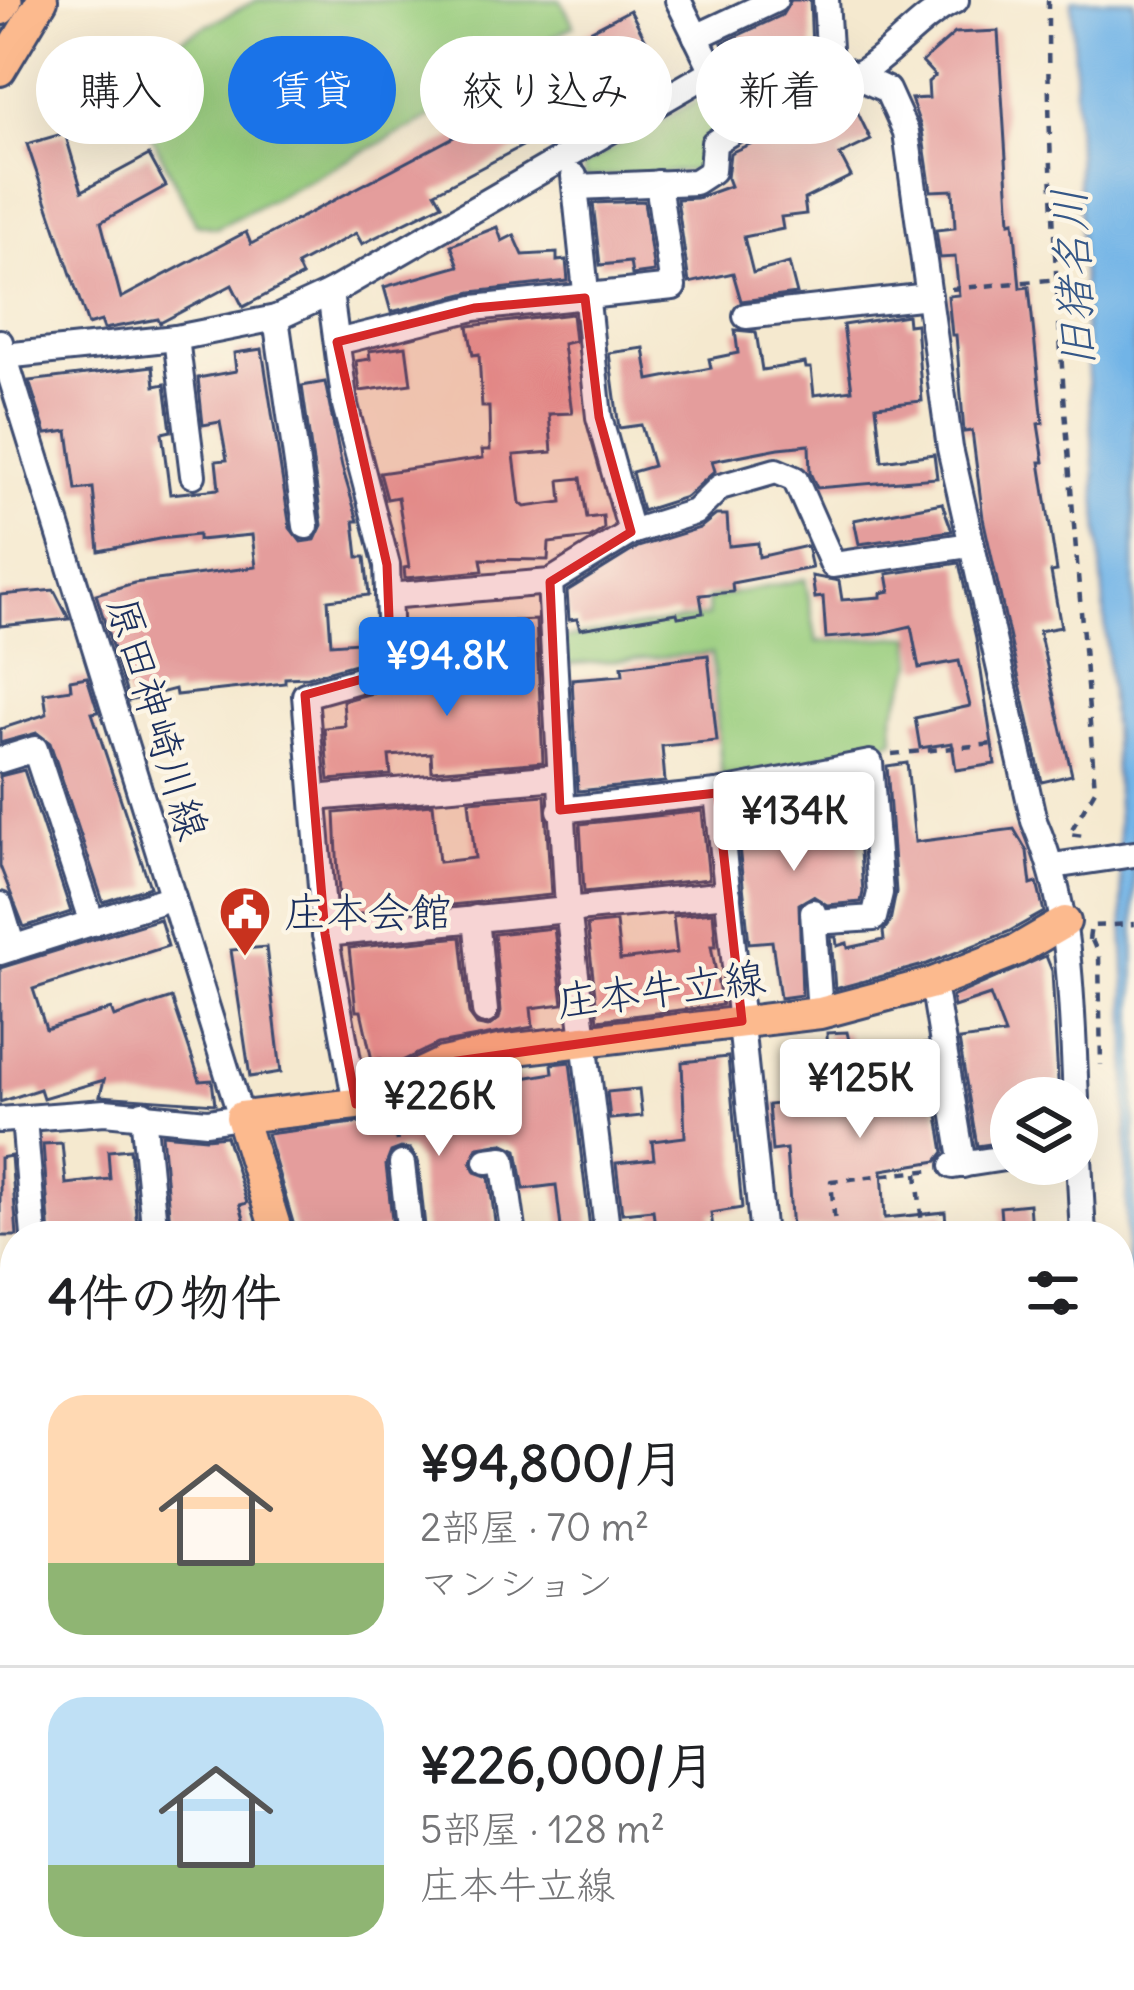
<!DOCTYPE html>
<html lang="ja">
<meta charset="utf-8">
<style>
:root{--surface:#fff;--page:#f6f6f6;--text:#202124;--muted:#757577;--line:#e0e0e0;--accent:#1a73e8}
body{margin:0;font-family:Delius,"Klee One",sans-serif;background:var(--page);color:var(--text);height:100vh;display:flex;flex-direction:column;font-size:45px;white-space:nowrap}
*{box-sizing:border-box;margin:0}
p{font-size:39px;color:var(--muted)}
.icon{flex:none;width:66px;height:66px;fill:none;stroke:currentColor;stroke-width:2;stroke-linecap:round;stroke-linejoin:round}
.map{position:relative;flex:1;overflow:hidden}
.drawer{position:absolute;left:0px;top:1221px;width:1134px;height:771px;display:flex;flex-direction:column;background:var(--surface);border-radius:48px 48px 0 0;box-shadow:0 12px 48px #0002}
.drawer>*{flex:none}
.hud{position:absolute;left:36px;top:36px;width:1062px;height:108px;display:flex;gap:24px}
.fabs{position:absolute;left:990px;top:1077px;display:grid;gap:24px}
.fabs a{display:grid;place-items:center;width:108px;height:108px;border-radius:50%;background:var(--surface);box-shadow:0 12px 48px #0002;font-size:60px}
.price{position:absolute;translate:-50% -102px;padding:0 27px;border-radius:12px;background:#fff;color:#222;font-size:39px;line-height:78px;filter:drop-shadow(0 3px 6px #0008)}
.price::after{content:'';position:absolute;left:50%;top:72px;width:36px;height:27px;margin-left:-18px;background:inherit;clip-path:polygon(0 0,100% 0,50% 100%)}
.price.active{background:var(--accent);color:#fff}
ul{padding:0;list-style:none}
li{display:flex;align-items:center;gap:36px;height:300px;padding:0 48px}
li+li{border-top:3px solid var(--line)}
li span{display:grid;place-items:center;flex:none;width:336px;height:240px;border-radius:36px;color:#555}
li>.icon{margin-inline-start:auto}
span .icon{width:144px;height:144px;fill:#fffc;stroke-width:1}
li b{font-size:51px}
h2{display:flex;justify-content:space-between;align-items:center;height:144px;padding:0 48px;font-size:51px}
.tag{padding:0 42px;border-radius:54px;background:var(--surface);box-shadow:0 12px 48px #0002;font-size:42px;line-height:108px}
.tag.active{background:var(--accent);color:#fff}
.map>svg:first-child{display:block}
.green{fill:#99cd7e;stroke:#5a7e6e;stroke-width:3}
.water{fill:#71b4e7;stroke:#4672a2;stroke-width:3}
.building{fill:#e49d9c}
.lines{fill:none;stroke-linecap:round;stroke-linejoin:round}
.minor-casing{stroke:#3c4b6f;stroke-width:30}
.major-casing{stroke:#3c4b6f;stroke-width:36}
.highway-casing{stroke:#3c4b6f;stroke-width:39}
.path{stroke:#3c4b6f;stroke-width:4.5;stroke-dasharray:9 9;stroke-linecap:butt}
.minor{stroke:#fff;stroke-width:24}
.major{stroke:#fcba8e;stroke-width:30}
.highway{stroke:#fcba8e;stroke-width:33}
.rail{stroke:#1b2f5e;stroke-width:8}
.marked{fill:#d62828;fill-opacity:0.2;stroke:#d62828;stroke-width:9;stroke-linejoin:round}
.labels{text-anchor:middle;stroke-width:9;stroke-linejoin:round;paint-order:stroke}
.street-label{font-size:42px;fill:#1b2f5e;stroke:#fcf5e5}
.poi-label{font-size:42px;fill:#1b2f5e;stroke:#fcf5e5;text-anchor:start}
.water-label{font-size:45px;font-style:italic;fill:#355787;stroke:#fcf5e5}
</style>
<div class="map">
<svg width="1134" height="1990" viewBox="0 0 1134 1990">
<rect width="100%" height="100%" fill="#fcf5e5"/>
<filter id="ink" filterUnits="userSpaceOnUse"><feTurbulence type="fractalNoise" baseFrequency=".00833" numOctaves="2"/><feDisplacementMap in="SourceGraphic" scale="24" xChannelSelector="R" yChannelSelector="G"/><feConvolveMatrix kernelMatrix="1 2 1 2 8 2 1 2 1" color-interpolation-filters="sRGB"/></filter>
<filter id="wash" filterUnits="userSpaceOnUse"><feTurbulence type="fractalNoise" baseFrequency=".004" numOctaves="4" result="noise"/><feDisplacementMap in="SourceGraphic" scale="48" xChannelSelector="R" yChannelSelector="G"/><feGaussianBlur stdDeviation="2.7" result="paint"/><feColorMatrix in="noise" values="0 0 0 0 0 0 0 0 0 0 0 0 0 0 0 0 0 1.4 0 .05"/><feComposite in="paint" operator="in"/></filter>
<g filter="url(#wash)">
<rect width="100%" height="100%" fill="#f5e9cf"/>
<!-- green -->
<g class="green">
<path d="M257 0H561L574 26 495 66 503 80 216 228 196 224 119 71Z"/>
<path d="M706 95 714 98 726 119 703 170 585 177 583 166Z"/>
<path d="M805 579 817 642 911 636 914 663 893 715 894 740 854 756 722 778 712 653 561 665 558 639 708 616 707 599Z"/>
</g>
<!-- water -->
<path class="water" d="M1072 0H1134V1990H1123L1127 1026C1120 798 1101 572 1086 345 1079 230 1076 115 1072 0Z"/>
<g id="blocks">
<!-- building -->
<g class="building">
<path d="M791 0H810L812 49 733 53 725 50 722 43 782 15Z"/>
<path d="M630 10 653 54 640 61 646 73 601 97 604 103 435 192 442 204 362 244 356 233 297 265 302 276 243 307 232 285 160 323 158 319 104 329 101 321 88 325 27 144 65 133 82 191 149 155 166 186 101 222 121 298 246 232 251 244 518 103 508 84 519 78 515 70Z"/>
<path d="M998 31 1010 222 1014 221 1020 288 1029 287 1043 423 1038 424 1044 462H1040L1057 571 1051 572 1061 627 1039 631 1072 775 1042 782 983 518 972 431 964 432 956 335H952L948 296 959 295 955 257 940 258 936 230 955 228 953 190 931 191 922 130 911 99 929 98 928 82 935 76 922 62 955 33Z"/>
<path d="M839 104 844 110 854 105 871 140 840 155 851 176 804 199 806 214 781 217 783 229 744 237 753 273 789 263 797 294 741 301 733 273 689 283 677 199 697 198 730 186 727 178 730 153Z"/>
<path d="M644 201 654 272 632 275 630 262 600 265 593 203Z"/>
<path d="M497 227 502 241 514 235 523 255 557 253V261L566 260 568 281 472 292 391 312 384 287 459 266 451 245Z"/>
<path d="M572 314 575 341 563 344 572 413 549 414 552 452 514 455 520 503 525 507 562 502 560 480 581 478 587 518 603 516 604 529 590 538 549 543 548 560 481 559 483 571 405 578 404 568 409 567 398 497 387 499 380 473 483 458 482 450H490L489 407H482L479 354 473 355 468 326Z"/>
<path d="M907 315 908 325 916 324 922 401 876 406 882 461 934 454 937 478 817 488 810 473 809 445 779 448 712 461 715 471 686 497 642 511 632 472 653 466 641 425 619 428 609 353 644 348 649 380 711 368 709 359 738 353 735 330 756 332 762 370 805 363 806 368H811L814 395 852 390 843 325Z"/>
<path d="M406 346 411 384 360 391 356 361 370 359 369 351Z"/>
<path d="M262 349 290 528 301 542 315 540 322 525 302 386 325 382 342 467 358 521H354L358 557H365L369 595 328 600 331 644 372 641 373 659 308 677 285 678V683L176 695 175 689 129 701 96 594 134 583 256 567 252 535 198 540V535L159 539 99 551 93 488 76 490 68 431 46 434 29 381 153 366 155 386 165 384 171 431 162 433 170 494 219 489 216 461 227 460 220 422 203 425 198 378 236 371 234 353Z"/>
<path d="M942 503 952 531 859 544 854 520Z"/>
<path d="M716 515H727L729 546 758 543 759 557 807 546 812 568 732 583 733 592 700 595 703 613 678 617 677 613 580 629 577 619 569 620 567 591 638 547 700 528Z"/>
<path d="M959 563 976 638 995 764 956 770 952 743 920 748 915 718 970 706 959 661 919 668 911 626 877 634 826 638 823 597 815 598 812 576 839 581 842 600 881 597V593L890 591 887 574Z"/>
<path d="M54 590 69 619 0 626V595Z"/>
<path d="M536 620 543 762 432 771 431 753 389 756 391 775 329 780 324 728 345 726 343 701 394 687 501 679 509 663 506 655 494 649 493 633H514V621Z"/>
<path d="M708 655 717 741 662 746 665 782 578 791 572 679 623 675 622 666Z"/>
<path d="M87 677 98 712 92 713 150 887 103 902 50 743 37 733 0 743V729L47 714 44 693 71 689 70 680Z"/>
<path d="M907 763 915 842 1014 829 1027 851 1031 885 1037 883 1044 912 1008 932 927 964 835 989 831 937H836L837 946 847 943 848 948 884 940 883 932 890 922 896 892 887 766Z"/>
<path d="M24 770 71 912 24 927 0 866V776Z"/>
<path d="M545 795 551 895 340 916 335 813 433 804 439 862 475 858 469 801Z"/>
<path d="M783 797 784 807 794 806 795 812 827 808 835 809V815L857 813 863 892 861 902 827 905 813 896 799 904 802 995 780 998 772 941 749 943 735 808Z"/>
<path d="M702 811 709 879 584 892 580 824Z"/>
<path d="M713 912 716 946H711L722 1005 598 1020 587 925 616 922 620 960 677 953 673 916Z"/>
<path d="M160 919 168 946 33 989 46 1029 111 1009 114 1017 172 998 200 1081 212 1080 215 1104 100 1096 104 1080 43 1098 40 1089 0 1102V968Z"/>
<path d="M554 928 563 1004 531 1008 533 1027 438 1044 383 1070 381 1059 372 1060 361 1011H356L349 948 461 937 469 1014 477 1025 488 1027 499 1019 501 1011 494 934Z"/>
<path d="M266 947 281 1072 250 1077 231 950Z"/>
<path d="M1046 956 1052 971 1059 1098H1011V1141L977 1146 959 1040 1005 1034 990 995 954 1007 952 997Z"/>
<path d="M847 1032 852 1053 926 1044 944 1152 937 1161 882 1170 885 1218 945 1212 947 1236H841L840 1227 792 1230 786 1149 772 1151 768 1105 829 1099 827 1033Z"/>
<path d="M728 1057 742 1208 711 1213 714 1236H656L653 1210 622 1213 616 1163 654 1159 652 1141 685 1137 682 1062Z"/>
<path d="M570 1062 591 1236H562L556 1185 524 1189 517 1150 502 1143 478 1147 471 1162 475 1172 489 1177 497 1236H426L418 1161 410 1149 401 1148 391 1152 386 1165 393 1228 355 1236H297L267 1134 401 1117 408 1113 406 1102 450 1098 449 1089 461 1087 460 1082 474 1080 473 1076 510 1069 511 1080 553 1073 552 1064Z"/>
<path d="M639 1089 642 1116 610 1119 607 1092Z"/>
<path d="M162 1134 206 1138 226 1136 247 1203 240 1205 249 1236H171Z"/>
<path d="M62 1143 66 1184 110 1179 108 1151 130 1149 138 1236H50L43 1144Z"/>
<path d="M11 1156 17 1236H0V1158Z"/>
<path d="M1029 1204 1031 1229 1002 1232 1000 1207Z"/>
</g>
</g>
</g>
<g filter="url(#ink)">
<use href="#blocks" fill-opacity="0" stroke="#3c4b6f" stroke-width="3"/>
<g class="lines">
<!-- minor casing -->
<g class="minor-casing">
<g id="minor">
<path d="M678 0 713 71 830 64 887 90 906 132 950 448 1034 821C1073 912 1071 1001 1076 1098"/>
<path d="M826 0 830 64"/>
<path d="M696 37 775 0"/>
<path d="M574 176 599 417 631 532"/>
<path d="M577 187 695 182 712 171 714 143C758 112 813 103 859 74 895 52 918 18 956 0"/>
<path d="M330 293 345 405 387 565 391 671 305 695 325 934 356 1104"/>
<path d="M746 316 929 296"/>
<path d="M276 318 306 526"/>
<path d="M176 338 193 475"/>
<path d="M0 342 241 1117 207 1122 105 1112 0 1120"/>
<path d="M337 342 474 308 673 287 658 183"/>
<path d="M4 356 176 338 276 318 330 293 713 71 739 126"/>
<path d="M550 582 568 909 608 1236"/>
<path d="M388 596 550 582 631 532 695 512 720 487 776 471 795 479 833 565 970 545"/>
<path d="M391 671 493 665"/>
<path d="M0 760 35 749 92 923"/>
<path d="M717 793 763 1236"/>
<path d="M314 798 558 777"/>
<path d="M560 810 717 793 870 763 880 893 874 918 814 922"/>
<path d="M1053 866 1134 854"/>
<path d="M0 905 13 948"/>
<path d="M813 912 820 1013"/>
<path d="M476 918 485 1011"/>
<path d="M325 934 728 894"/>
<path d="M0 952 173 897"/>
<path d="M933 983 963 1165"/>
<path d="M143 1113 155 1236"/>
<path d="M1077 1118 1083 1236"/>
<path d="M24 1119 34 1236"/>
<path d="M487 1161 503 1159 514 1236"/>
<path d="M402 1164 410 1236"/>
<path d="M953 1166 1011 1157"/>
<path d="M0 1310 15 1323"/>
<path d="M0 1496 15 1494"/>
<path d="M94 1977 95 1990"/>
<path d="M421 1977 423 1990"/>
<path d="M114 1978 125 1990"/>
<path d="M181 1990 245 1977"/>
<path d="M1030 1990 1035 1977"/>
</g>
</g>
<!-- major casing -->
<g class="major-casing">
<g id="major">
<path d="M0 70 42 0"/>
<path d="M278 1236 241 1117 356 1104 443 1063 499 1051 820 1013 933 983 1017 950 1065 922"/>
<path d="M0 1853 15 1852"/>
</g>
</g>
<!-- highway casing -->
<g class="highway-casing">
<path id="highway" d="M0 8 5 0"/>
</g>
<!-- path -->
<g class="path">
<path d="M1048 0C1047 261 1076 529 1095 790L1069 834 1084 836"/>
<path d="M951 289 1059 279"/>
<path d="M892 754 994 744"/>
<path d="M1089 940 1091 926 1134 924"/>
<path d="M1092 940 1099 956 1101 1065"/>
<path d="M393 1117 397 1141"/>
<path d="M917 1173 923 1236"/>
<path d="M836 1236 831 1181 932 1170"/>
<path d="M0 1409 15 1471"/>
<path d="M1099 1977V1990"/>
</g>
<!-- minor -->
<use href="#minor" class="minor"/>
<!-- major -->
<use href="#major" class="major"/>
<!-- highway -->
<use href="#highway" class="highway"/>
<!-- rail -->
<g class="rail">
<path d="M0 1343 15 1356"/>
<path d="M695 1977 710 1990"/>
</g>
</g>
</g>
<!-- marked area -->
<path class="marked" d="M585 298 599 417 631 532 550 582 560 810 717 793 742 1021 443 1063 356 1104 325 934 305 695 391 671 387 565 337 342 474 308Z"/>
<!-- icons -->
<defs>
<g id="civic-pin" transform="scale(2.7)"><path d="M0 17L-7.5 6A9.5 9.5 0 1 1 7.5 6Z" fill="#c8321e" stroke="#fcf5e5"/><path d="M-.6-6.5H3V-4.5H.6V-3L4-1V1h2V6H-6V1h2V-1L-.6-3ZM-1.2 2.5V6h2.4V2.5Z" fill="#fff"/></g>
</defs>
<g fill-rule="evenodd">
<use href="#civic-pin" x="245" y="912"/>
</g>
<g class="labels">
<!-- street labels -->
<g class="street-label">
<text transform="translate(158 718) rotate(73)" y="15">原田神崎川線</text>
<text transform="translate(661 989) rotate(-7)" y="15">庄本牛立線</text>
</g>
<!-- poi labels -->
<g class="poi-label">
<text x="284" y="927">庄本会館</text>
</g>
<!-- water labels -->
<g class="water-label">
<text transform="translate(1073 278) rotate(-93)" y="16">旧猪名川</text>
</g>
</g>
</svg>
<div class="fabs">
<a><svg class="icon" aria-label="layers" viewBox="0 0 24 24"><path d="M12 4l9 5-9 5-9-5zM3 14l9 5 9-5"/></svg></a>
</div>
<b class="price active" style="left:447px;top:719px">¥94.8K</b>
<b class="price" style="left:794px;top:874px">¥134K</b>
<b class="price" style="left:860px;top:1141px">¥125K</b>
<b class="price" style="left:439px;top:1159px">¥226K</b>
<div class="hud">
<a class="tag">購入</a>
<a class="tag active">賃貸</a>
<a class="tag">絞り込み</a>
<a class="tag">新着</a>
</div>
<section class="drawer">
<h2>4件の物件<svg class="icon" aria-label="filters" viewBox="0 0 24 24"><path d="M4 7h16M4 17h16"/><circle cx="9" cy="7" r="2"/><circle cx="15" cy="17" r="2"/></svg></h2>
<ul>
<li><span style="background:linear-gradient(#ffd9b3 70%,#8fb573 0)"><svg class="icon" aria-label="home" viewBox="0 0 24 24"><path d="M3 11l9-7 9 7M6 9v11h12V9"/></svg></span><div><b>¥94,800/月</b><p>2部屋 · 70 m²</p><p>マンション</p></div></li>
<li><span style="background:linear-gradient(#bfe0f5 70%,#8fb573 0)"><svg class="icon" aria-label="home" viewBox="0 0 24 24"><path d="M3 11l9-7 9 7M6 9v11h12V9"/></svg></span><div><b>¥226,000/月</b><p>5部屋 · 128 m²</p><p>庄本牛立線</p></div></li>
</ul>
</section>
</div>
